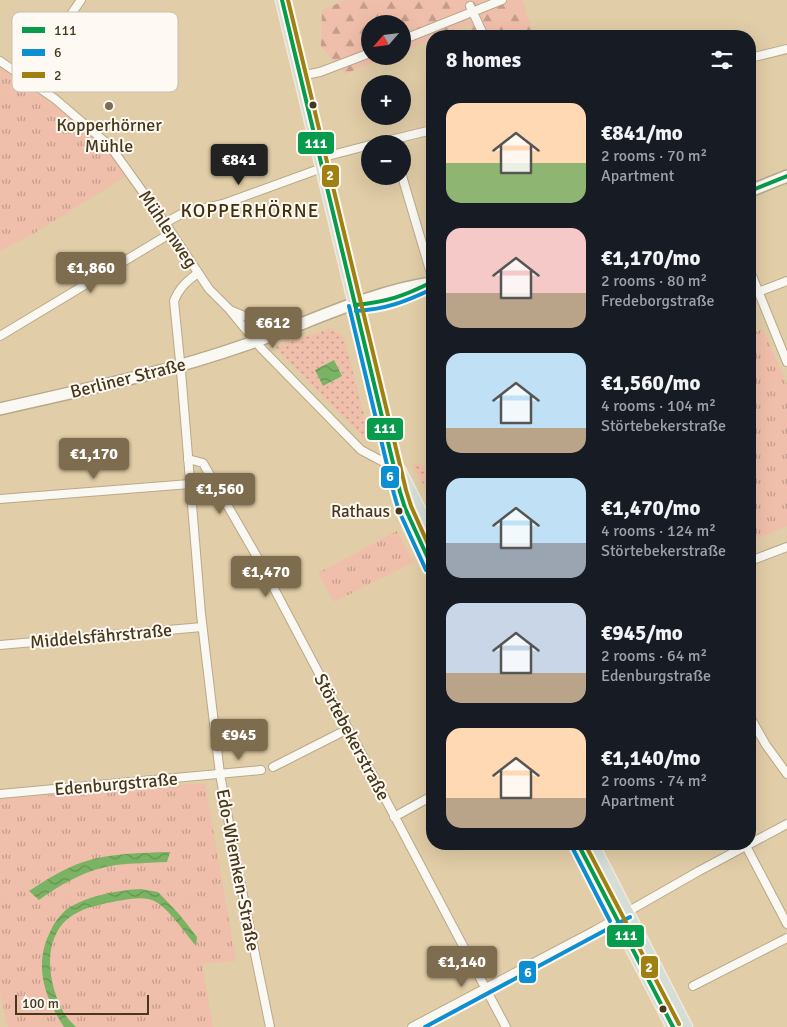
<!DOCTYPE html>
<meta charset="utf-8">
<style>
:root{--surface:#171b24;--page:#20242c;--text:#f1f3f6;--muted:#9ea1a6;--accent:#7d6c4d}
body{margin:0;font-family:Signika,sans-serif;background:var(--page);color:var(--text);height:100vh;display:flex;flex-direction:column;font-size:19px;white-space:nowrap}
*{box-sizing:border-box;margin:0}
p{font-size:16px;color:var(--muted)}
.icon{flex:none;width:28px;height:28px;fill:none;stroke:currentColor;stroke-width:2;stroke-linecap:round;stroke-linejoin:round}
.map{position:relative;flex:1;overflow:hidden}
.details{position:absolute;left:426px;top:30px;width:330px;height:820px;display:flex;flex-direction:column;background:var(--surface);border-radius:20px;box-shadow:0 5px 20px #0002}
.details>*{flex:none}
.needle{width:32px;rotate:242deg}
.tools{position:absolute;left:361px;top:15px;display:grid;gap:10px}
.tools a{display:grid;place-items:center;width:50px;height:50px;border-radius:50%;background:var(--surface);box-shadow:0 5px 20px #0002;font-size:25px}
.scale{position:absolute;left:15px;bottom:12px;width:134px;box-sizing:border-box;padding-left:5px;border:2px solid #47381c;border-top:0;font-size:14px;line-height:18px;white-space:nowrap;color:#47381c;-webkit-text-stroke:4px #fefaf3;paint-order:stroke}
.price{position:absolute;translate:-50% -42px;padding:0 11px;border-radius:5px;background:var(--accent);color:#fff;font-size:16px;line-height:32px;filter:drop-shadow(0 1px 2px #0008)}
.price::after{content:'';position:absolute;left:50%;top:30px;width:15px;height:11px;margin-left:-8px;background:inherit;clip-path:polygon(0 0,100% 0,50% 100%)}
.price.active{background:#222;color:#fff}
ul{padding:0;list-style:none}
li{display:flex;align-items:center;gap:15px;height:125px;padding:0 20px}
li span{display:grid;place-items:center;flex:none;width:140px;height:100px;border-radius:15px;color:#555}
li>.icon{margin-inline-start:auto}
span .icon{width:60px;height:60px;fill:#fffc;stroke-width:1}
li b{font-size:21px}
h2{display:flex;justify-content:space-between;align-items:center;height:60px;padding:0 20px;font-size:21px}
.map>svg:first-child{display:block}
.grass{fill:url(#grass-dots)}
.forest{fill:url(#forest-firs)}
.park{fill:url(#park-tufts)}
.water{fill:url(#water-waves)}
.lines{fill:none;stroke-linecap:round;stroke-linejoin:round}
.street-casing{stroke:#b9a98a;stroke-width:10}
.secondary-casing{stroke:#b9a98a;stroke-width:14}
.primary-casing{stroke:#f2e8d7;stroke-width:15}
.street{stroke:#faf8f2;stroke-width:8}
.secondary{stroke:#faf8f2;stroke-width:11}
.primary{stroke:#d5ddd7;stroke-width:12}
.bus-1-casing{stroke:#fefaf3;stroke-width:8}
.bus-2-casing{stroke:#fefaf3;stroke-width:8}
.bus-3-casing{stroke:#fefaf3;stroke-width:8}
.bus-1{stroke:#079b4c;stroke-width:4}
.bus-2{stroke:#0c8fd2;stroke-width:4}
.bus-3{stroke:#a18012;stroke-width:4}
.bus-dot{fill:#47381c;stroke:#fefaf3;stroke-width:2}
.poi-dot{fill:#7d6c4d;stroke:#fefaf3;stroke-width:2}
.labels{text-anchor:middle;stroke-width:4;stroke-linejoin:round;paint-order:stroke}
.bus-label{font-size:17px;fill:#47381c;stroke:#fefaf3;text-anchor:end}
.poi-label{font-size:18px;fill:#47381c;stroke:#fefaf3}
.street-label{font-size:18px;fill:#47381c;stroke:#fefaf3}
.neighbourhood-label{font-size:19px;letter-spacing:1px;fill:#412f0a;stroke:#fefaf3}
.key{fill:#fefaf3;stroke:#c7c0b2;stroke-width:1}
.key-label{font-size:14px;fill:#47381c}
.line-badge{stroke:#fefaf3;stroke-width:2}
.badge-label{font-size:14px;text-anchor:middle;font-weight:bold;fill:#fff}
</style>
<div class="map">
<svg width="787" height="1027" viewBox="0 0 787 1027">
<defs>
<pattern id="grass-dots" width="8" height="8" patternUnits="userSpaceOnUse" patternTransform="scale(1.25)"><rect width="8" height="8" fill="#f0bfab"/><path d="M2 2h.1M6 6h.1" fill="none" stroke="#c49c8a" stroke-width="1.8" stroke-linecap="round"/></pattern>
<pattern id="forest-firs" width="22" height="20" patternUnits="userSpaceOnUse" patternTransform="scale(1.25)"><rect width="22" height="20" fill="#f0bfab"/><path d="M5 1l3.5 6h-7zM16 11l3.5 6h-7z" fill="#c49c8a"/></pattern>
<pattern id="park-tufts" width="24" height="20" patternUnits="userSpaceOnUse" patternTransform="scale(1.25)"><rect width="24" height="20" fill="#f0bfab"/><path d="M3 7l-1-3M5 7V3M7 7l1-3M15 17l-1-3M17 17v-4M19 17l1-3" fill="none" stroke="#c49c8a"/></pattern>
<pattern id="water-waves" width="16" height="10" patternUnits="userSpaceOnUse" patternTransform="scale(1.25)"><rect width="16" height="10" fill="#7ab363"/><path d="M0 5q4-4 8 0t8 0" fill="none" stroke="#669351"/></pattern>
</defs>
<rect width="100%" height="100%" fill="#e1cda7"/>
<!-- grass -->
<g class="grass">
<path d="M331 328 344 338 372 446 275 347Z"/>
<path d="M421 463 432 476V499L412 465Z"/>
</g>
<!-- forest -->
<path class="forest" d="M346 0H522L534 36H474L470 24 440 36H432V39L403 51 402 24H370V56H389L345 74 321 47 322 10Z"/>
<!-- park -->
<g class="park">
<path d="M0 65 53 100 108 148 128 175 33 234 0 251Z"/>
<path d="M763 329 787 384V526L754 540 750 531V334Z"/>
<path d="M397 531 414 562 334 602 318 573Z"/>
<path d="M205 783 236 961 202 964 213 1027H8L0 993V799Z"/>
</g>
<!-- water -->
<g class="water">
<path d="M334 360 342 376 323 386 315 370Z"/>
<path d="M170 852 167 862C150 863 133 863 116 865 88 869 62 883 39 900L29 891C46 880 63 869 83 862 110 853 141 853 170 852Z"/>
<path d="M141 889 158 892 179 914 197 937 196 946C185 933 171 912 158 903 146 895 130 899 117 901 102 904 86 907 73 915 41 935 47 984 64 1013 67 1018 72 1023 76 1027H64C44 997 33 964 51 930 54 923 61 914 67 909 86 896 119 890 141 889Z"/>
</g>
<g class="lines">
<!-- street casing -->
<g class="street-casing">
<g id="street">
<path d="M470 6 484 36"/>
<path d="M402 40 502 0"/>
<path d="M750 58 787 49"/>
<path d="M0 61 55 99 110 146 165 223 209 289 229 309 261 348 361 450 393 467"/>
<path d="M300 76 320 72 370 53"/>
<path d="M26 79 81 0"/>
<path d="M374 144 432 130"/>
<path d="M320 158 370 145"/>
<path d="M402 176 432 277"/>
<path d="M165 223 183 213 223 204 322 168"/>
<path d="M750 271 787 362"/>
<path d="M198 273C187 281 179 288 174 301L181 371 201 614 220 774 235 856 270 1027"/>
<path d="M758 292 787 281"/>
<path d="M232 311 281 331"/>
<path d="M0 336 171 233"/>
<path d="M188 459 203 463 260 562 506 1027"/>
<path d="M0 499 190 484"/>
<path d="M750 561 787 547"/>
<path d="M0 645 202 627"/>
<path d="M750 717 766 745 787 774"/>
<path d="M273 767 348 729"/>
<path d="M0 794 261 770"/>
<path d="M394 817 432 796"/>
<path d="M746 846 787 924"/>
<path d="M693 986 787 938"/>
<path d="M412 1027 594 931 699 871 787 824"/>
</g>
</g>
<!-- secondary casing -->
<g class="secondary-casing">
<g id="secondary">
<path d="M750 191 787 176"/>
<path d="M363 304 379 303 408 294"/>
<path d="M0 409C82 390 165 373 245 345 307 324 366 293 431 283"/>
</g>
</g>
<!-- primary casing -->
<g class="primary-casing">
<g id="primary">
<path d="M282 0 400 492 405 508 432 567"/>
<path d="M399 470 432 535"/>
<path d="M578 844 673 1027"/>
<path d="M592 844 686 1027"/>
</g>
</g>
<!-- street -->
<use href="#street" class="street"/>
<!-- secondary -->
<use href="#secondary" class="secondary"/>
<!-- primary -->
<use href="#primary" class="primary"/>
<!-- bus-1 casing -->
<g class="bus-1-casing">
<g id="bus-1">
<path d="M282 0 400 492 405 508 432 567"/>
<path d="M750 191 787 176"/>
<path d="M355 305C387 302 404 296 432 282"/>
<path d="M578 844 673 1027"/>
</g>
</g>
<!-- bus-2 casing -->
<g class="bus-2-casing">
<g id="bus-2">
<path d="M349 306 394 494 399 511 426 570"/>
<path d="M356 311C386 309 405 302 432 289"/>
<path d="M572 847 610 921"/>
<path d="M425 1027 630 917"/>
</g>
</g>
<!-- bus-3 casing -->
<g class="bus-3-casing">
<g id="bus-3">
<path d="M288 0 406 490 411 506 432 553"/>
<path d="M585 844 679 1024"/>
</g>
</g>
<!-- bus-1 -->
<use href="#bus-1" class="bus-1"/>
<!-- bus-2 -->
<use href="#bus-2" class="bus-2"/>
<!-- bus-3 -->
<use href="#bus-3" class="bus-3"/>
</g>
<!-- markers -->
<g class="bus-dot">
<circle cx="313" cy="105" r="4.5"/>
<circle cx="399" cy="511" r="4.5"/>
<circle cx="663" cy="1009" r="4.5"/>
</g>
<circle class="poi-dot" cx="109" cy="106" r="5"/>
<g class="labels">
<!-- bus labels -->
<g class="bus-label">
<text x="390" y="517">Rathaus</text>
</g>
<!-- poi labels -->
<g class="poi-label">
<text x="109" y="131">Kopperhörner<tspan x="109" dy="21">Mühle</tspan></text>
</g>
<!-- street labels -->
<g class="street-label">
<text transform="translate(168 229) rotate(56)" y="6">Mühlenweg</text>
<text transform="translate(128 378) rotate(-14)" y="6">Berliner Straße</text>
<text transform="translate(101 636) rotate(-5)" y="6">Middelsfährstraße</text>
<text transform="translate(352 737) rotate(62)" y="6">Störtebekerstraße</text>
<text transform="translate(116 784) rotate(-5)" y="6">Edenburgstraße</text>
<text transform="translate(238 870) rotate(79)" y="6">Edo-Wiemken-Straße</text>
</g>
<!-- neighbourhood labels -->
<g class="neighbourhood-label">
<text x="250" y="217">KOPPERHÖRNE</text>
</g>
</g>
<!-- legend -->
<rect x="12" y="12" width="166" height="80" rx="8" class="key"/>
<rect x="22" y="27" width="23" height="6" fill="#079b4c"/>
<rect x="22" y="49" width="23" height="7" fill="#0c8fd2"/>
<rect x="22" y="72" width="23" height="6" fill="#a18012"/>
<g class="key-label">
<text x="54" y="35">111</text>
<text x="54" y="57">6</text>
<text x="54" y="80">2</text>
</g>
<g class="line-badge">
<rect x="297" y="131" width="38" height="24" rx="5" fill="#079b4c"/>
<rect x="321" y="164" width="19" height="24" rx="5" fill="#a18012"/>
<rect x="366" y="417" width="38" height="24" rx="5" fill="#079b4c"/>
<rect x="380" y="465" width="20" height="24" rx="5" fill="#0c8fd2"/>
<rect x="606" y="924" width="39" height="24" rx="5" fill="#079b4c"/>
<rect x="640" y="955" width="19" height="24" rx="5" fill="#a18012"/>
<rect x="518" y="960" width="19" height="24" rx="5" fill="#0c8fd2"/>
</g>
<g class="badge-label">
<text x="316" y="148">111</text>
<text x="330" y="180">2</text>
<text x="385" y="433">111</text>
<text x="390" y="481">6</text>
<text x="626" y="940">111</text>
<text x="649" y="972">2</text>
<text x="528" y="977">6</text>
</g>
</svg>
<div class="tools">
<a><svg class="needle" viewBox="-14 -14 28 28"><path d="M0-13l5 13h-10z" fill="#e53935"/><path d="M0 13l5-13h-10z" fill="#9ea1a6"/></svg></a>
<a>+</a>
<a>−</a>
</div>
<div class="scale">100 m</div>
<b class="price active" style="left:239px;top:186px">€841</b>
<b class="price" style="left:91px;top:294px">€1,860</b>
<b class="price" style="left:273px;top:349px">€612</b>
<b class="price" style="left:94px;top:480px">€1,170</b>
<b class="price" style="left:220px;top:515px">€1,560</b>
<b class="price" style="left:266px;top:598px">€1,470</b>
<b class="price" style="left:239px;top:761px">€945</b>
<b class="price" style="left:462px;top:988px">€1,140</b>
<section class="details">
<h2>8 homes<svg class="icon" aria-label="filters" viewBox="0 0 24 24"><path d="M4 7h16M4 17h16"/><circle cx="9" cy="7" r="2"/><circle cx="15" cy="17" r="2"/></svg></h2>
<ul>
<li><span style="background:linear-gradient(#ffd9b3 60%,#8fb573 0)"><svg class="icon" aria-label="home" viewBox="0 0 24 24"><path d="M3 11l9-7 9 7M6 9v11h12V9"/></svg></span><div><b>€841/mo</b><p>2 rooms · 70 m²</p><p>Apartment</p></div></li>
<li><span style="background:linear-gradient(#f6c9c9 65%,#b9a48a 0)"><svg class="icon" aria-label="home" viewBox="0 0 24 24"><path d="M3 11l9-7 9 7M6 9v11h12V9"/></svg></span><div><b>€1,170/mo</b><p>2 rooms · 80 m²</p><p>Fredeborgstraße</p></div></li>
<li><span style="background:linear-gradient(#bfe0f5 75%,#b9a48a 0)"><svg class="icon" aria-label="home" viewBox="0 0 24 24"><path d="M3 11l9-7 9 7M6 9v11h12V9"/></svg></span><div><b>€1,560/mo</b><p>4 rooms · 104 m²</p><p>Störtebekerstraße</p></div></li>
<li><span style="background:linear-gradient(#bfe0f5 65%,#9aa5b1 0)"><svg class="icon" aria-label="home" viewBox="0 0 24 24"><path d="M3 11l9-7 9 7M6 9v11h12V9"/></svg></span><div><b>€1,470/mo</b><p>4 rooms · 124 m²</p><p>Störtebekerstraße</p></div></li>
<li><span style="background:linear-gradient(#c9d6e8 70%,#b9a48a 0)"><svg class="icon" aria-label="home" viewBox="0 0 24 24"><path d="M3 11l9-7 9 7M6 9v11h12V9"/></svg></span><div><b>€945/mo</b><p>2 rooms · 64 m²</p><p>Edenburgstraße</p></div></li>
<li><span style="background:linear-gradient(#ffd9b3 70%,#b9a48a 0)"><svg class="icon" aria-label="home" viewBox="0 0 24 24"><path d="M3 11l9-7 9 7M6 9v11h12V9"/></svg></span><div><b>€1,140/mo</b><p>2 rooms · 74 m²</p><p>Apartment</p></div></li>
</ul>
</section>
</div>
